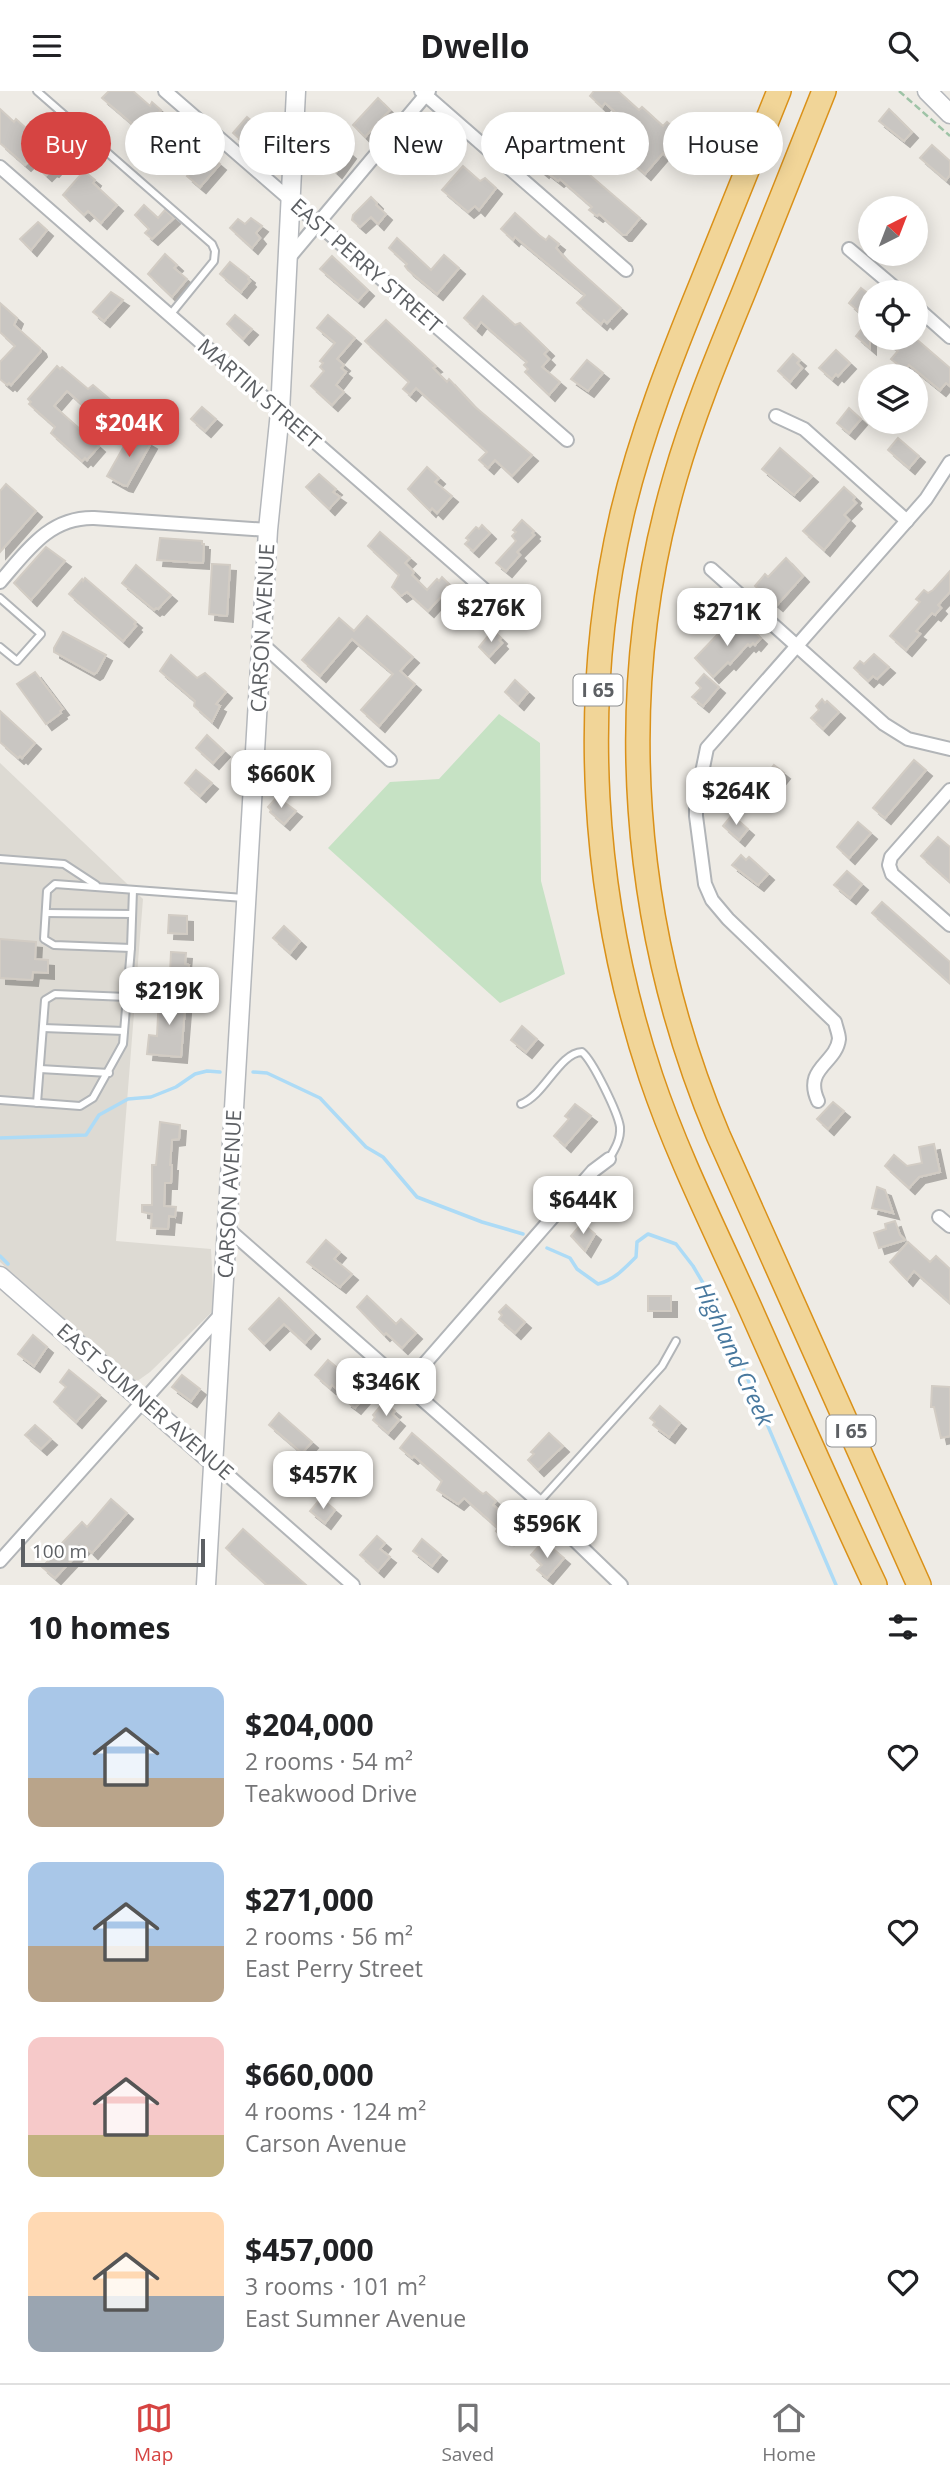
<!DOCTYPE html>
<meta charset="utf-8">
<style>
:root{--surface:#fff;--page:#f2f2f2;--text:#202124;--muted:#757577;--line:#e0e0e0;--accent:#d64442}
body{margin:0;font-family:"Open Sans",sans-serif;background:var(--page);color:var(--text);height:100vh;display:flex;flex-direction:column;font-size:26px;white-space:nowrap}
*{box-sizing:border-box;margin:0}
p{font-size:23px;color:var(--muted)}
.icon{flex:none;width:38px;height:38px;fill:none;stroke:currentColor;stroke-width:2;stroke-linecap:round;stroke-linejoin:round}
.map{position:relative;height:1494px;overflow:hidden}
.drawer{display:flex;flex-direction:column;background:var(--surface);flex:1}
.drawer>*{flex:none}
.hud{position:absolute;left:21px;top:21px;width:908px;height:63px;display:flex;gap:14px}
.needle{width:46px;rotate:42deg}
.tools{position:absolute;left:858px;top:105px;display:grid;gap:14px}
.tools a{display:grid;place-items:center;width:70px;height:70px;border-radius:50%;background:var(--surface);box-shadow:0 4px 18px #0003;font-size:35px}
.scale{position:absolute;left:21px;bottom:18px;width:184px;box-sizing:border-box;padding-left:7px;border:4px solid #5d6064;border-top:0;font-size:19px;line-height:24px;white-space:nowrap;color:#5d6064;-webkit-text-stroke:5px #fff;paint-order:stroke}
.price{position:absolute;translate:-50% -60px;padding:0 16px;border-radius:14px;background:#fff;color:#222;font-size:23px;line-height:46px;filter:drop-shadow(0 2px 4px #0008)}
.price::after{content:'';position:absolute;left:50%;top:42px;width:21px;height:16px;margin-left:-10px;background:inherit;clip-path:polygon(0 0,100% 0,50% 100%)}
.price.selected{background:var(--accent);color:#fff}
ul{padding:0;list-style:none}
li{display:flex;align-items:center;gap:21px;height:175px;padding:0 28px}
li span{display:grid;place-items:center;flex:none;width:196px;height:140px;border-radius:14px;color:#555}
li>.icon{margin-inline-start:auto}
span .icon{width:84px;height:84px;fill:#fffc;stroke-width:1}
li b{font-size:30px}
h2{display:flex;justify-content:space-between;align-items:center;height:84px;padding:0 28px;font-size:30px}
.pill{padding:0 24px;border-radius:32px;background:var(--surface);box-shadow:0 4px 18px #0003;font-size:24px;line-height:63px}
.pill.selected{background:var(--accent);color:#fff}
header{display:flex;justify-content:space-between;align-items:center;height:91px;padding:0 28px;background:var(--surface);font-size:32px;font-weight:700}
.tab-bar{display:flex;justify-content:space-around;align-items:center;height:98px;border-top:2px solid var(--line);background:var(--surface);font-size:19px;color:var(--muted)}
.tab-bar a{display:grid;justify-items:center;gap:4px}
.tab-bar .selected{color:var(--accent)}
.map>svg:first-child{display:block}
.education{fill:#dddad3}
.green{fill:#c6e2c4}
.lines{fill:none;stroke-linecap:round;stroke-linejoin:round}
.stream{stroke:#addbf6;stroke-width:3.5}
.building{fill:#c9c6c2;stroke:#d2ccc4;stroke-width:2;filter:url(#shadow)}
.lane-casing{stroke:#b2b5b8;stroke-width:10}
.street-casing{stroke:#b2b5b8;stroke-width:16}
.secondary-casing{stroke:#b4b7bb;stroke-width:21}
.highway-casing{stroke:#da9119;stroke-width:26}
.path{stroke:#9ec3a6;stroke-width:2.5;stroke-dasharray:7 3.5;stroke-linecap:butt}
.lane{stroke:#fff;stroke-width:6}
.street{stroke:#fff;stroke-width:12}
.secondary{stroke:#fff;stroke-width:18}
.highway{stroke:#f1d598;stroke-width:23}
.labels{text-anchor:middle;stroke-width:7;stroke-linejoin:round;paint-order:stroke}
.shield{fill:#fff;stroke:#8e9092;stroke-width:2}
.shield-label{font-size:19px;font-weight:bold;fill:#5d6064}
.street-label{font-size:21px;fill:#5d6064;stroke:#fff}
.water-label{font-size:23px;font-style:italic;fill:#48789e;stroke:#fff}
</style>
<header><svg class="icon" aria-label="menu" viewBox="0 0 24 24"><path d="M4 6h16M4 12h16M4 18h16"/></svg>Dwello<svg class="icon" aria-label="search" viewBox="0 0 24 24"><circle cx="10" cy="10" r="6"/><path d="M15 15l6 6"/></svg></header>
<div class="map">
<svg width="950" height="1494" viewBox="0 0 950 1494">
<defs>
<filter id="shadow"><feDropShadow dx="6" dy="6" stdDeviation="0" flood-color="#0004"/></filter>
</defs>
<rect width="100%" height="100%" fill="#eeebe5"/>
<!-- education -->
<path class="education" d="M0 672 143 808 116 1150 211 1158 214 1219 150 1281 136 1291 0 1171Z"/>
<!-- green -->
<path class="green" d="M499 623 540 652 541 790 565 883 500 912 328 757 390 691 439 688Z"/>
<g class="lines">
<!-- stream -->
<g class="stream">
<path d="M253 981 267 982 320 1007 366 1056 383 1066 417 1106 482 1131 523 1143"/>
<path d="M0 1047 86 1044 99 1024 128 1008 151 1006 176 996 195 983 207 980 220 981"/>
<path d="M547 1157 570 1167 577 1178 598 1193C614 1189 624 1178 636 1166L637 1151 648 1143 676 1153 693 1175 716 1214 836 1494"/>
<path d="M0 1165 8 1173"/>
</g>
</g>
<!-- building -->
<g class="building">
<path d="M109 0H133L150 15 152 11 161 19 142 41 102 7Z"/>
<path d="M594 0H618L639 19 642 16 663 35 667 31 678 41 672 52 676 55 667 66 663 62 645 83 628 68 646 48 605 12 602 16 590 5Z"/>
<path d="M378 7 390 19 381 28 385 32 377 39 374 36 365 46 353 34Z"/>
<path d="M0 18 14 31 16 28 29 40 24 44 46 64 52 58 63 69 53 80 51 79 46 84 30 69 25 74 0 52Z"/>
<path d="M889 18 912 41 904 50 879 30Z"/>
<path d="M247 26 271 47 269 74 233 42Z"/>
<path d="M534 38 549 52 555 45 567 56 563 61 640 127 626 144H623L599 123 597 125 589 119 592 116 560 88 558 90 544 79 543 81 517 59Z"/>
<path d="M341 54 350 62 336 81 325 71Z"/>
<path d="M932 54 950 70V84L946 89 920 67Z"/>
<path d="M209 64 220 73 200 96 187 85 201 68 203 70Z"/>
<path d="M463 75 480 90 485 87 496 97 479 119 475 115 468 121 442 99Z"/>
<path d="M84 80 95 89 93 92 117 114 101 132 88 120 84 124 63 104Z"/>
<path d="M371 106 377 112 376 114 386 123 378 133 371 126 360 136 352 129 353 124Z"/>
<path d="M144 114 158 127 165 119 174 127 152 148 145 142 149 138 135 124Z"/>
<path d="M515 122 539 144 546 149 549 145 559 153 556 157 565 167 621 217 607 232 604 229 601 233 577 212 585 204 515 146 513 149 501 138Z"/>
<path d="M251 127 262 135 256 142 260 147 252 157 230 137 238 128 245 133Z"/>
<path d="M38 131 47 139 31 159 20 148Z"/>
<path d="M397 147 431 179 444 164 459 177 437 203 408 179 405 175 407 173 389 157Z"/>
<path d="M165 163 177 174 174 177 187 188 172 206 148 183Z"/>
<path d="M332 165 368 199 358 210 320 178Z"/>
<path d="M230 171 249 186 248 188 250 190 241 201 220 183Z"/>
<path d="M861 197 870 204V257L856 245 869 229 849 212Z"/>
<path d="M111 201 123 209 104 230 93 221Z"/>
<path d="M483 205 515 234 520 232 548 259 544 263 549 268 542 276 560 291 549 304 525 281 528 278 524 274 527 271 481 231 476 238 464 227Z"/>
<path d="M0 212 17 227 14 234 40 257 41 260 11 294 9 292 7 294 0 288V271L15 255 0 241Z"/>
<path d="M235 224 252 238 243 248 227 233Z"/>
<path d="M328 224 355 247 337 268 344 274 341 277 346 281 336 294 344 301 332 314 311 295 324 280 320 276 323 272 320 270 335 252 317 237Z"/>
<path d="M386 229 436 275 433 277 447 291 449 288 474 315 532 364 512 385 495 369 488 377 479 369 487 361 416 297 410 304 403 298 409 291 365 250Z"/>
<path d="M883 247H915L950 277V295L946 292 940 299 909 274 905 279 891 268 898 260Z"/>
<path d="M836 259 850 272 838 285 836 283 832 288 819 277Z"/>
<path d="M793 263 800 269 797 272 802 277 790 291 778 280Z"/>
<path d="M587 269 603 282 588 300 571 288Z"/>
<path d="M57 275 60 278 62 276 88 298 93 294 125 321 122 324 124 326 112 340 67 300 54 315 99 355 87 369 85 367 82 370 51 342 55 336 29 313 31 311 28 308Z"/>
<path d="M202 316 216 328 205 340 191 328Z"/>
<path d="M849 317 861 328 849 342 837 332Z"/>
<path d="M132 341 151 352 127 395 123 394 107 385Z"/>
<path d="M898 347 919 365 909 377 888 359Z"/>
<path d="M780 357 812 385 794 404 762 378Z"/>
<path d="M427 376 439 387 435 391 452 405 437 422 432 417 430 420 408 398Z"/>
<path d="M319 383 336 398 333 401 340 406 329 418 306 396Z"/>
<path d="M6 393 36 420 0 461V400Z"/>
<path d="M844 396 855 406 853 409 856 412 844 424 849 429 824 459 803 440Z"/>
<path d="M522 429 534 440 532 442 534 444 517 461 520 464 506 480 496 472 516 450 512 445 516 441 513 439Z"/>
<path d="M482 434 490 442 473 460 465 453 469 449 466 447 476 436 479 438Z"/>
<path d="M380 441 410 467 405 472 414 481 412 484 427 499 437 488 439 490 442 486 449 493 446 496 448 498 428 520 407 501 401 505 392 496 399 484 368 455Z"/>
<path d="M160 447 202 450V453H204L203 472 157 469Z"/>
<path d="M46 456 65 470 31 509 14 492Z"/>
<path d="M786 467 803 485 777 514 755 495 765 483 768 486Z"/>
<path d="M212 473 230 474 227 525 209 523Z"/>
<path d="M136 474 171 504 158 518 156 517 154 519 122 492Z"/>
<path d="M950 480V501L938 514 941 517 935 524 932 522 916 540 920 543 906 559 890 545 920 511 916 508 924 499 928 502 933 499Z"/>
<path d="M85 487 136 531 134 533 136 535 123 550 69 503 82 488 83 490Z"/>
<path d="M367 525 413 566 400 580 415 593 379 635 361 619 393 583 352 548 320 585 302 569 339 527 354 540Z"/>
<path d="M741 528 761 547 755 554 753 552 750 555 748 553 730 573 728 571 713 586 695 567 720 541 728 549 739 537 735 534Z"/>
<path d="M493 539 501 547 499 549 502 552 489 566 479 556Z"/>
<path d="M63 541 106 564 97 581 94 583 54 561V557Z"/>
<path d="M874 563 889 576 877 588 873 585 868 590 854 577 860 570 864 573Z"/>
<path d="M171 564 197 587 205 582 226 601 216 613 220 615 212 631 194 615 195 610 160 580Z"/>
<path d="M35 581 63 618 60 620 61 622 46 633 17 593Z"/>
<path d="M704 583 719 596 703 615 692 606 701 597 696 592Z"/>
<path d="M515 589 528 601 518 613 505 601Z"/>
<path d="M822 608 825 612 827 610 839 621 823 638 811 627 819 619 816 615Z"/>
<path d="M0 620 35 652 22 667 20 665 18 667 0 651Z"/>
<path d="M207 644 224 660 213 672 196 657Z"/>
<path d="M914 669 926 679 885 727 873 717Z"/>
<path d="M774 674 784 682 762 709 753 701Z"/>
<path d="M196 679 212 692 200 705 185 692Z"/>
<path d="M277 706 296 720 284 733 270 721 271 719 268 716Z"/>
<path d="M732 724 748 738 739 749 723 735Z"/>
<path d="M858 731 871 742 849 767 837 756Z"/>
<path d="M938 746 950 756V791L921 765Z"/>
<path d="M741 764 746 769 749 766 768 783 758 794 732 774Z"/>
<path d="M847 780 862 793 850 807 834 794Z"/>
<path d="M882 811 950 871V892L872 822Z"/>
<path d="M169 824 187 825V843L168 842Z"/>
<path d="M284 835 300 850 290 862 273 847Z"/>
<path d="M0 848 36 851 35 868 48 869V882L33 881 32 889 0 887Z"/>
<path d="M171 861 186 862 185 873 189 874 188 883 170 882Z"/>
<path d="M159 904 186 905 181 966 147 963 149 944 157 945Z"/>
<path d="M522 935 537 948 526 961 511 949Z"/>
<path d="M833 1011 844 1020 828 1038 817 1028Z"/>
<path d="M575 1013 591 1025 565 1055 554 1045 569 1028 565 1025Z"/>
<path d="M160 1031 180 1034 179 1048 172 1049 170 1074H172L171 1092H165L164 1115 176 1116 175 1126 169 1125 168 1138 151 1137 152 1123 142 1121V1114H152V1074H156Z"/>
<path d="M934 1053 940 1081 919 1086 909 1097 885 1075 894 1064 907 1075 922 1072 919 1056Z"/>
<path d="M877 1096 885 1099 893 1122 872 1117Z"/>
<path d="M895 1130 900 1144 905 1149 879 1157 874 1142 886 1138 885 1133Z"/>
<path d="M582 1132 595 1143 585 1160 571 1145Z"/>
<path d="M326 1149 340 1161 334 1168 352 1183 340 1196 307 1171Z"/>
<path d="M908 1151 930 1171 936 1165 950 1178V1212L914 1180 907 1189 890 1171Z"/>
<path d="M367 1205 396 1233 401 1228 416 1242 402 1257 386 1242 384 1244 357 1216Z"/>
<rect x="648" y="1205" width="23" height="15"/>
<path d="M279 1207 314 1242 305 1252 284 1233 264 1253 249 1238Z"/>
<path d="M506 1214 525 1231 515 1242 499 1228 502 1224 499 1221Z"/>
<path d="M33 1244 47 1256 34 1275 18 1263Z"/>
<path d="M328 1269 368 1302 355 1317 346 1310 348 1307 332 1294 330 1297 315 1284Z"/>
<path d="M69 1279 100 1304 76 1331 54 1311 66 1296 60 1291Z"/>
<path d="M182 1284 200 1298 191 1310 172 1296Z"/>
<path d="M932 1295 950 1296V1345L941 1347 934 1316H931Z"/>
<path d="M384 1311 395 1320 392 1323 399 1329 388 1342 373 1329 375 1326 373 1324Z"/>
<path d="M660 1315 680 1332 669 1346 653 1334 655 1331 650 1327Z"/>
<path d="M279 1322 312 1351 302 1362 269 1334Z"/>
<path d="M35 1334 51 1348 41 1358 25 1344Z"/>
<path d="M412 1342 479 1400 483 1403 486 1401 496 1410 493 1414 519 1435 508 1448 506 1446 504 1448 496 1440 498 1437 464 1407 458 1413 437 1399 442 1390 414 1365 412 1367 400 1357Z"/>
<path d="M549 1342 563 1355 538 1379 528 1369 534 1363 531 1361Z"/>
<path d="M321 1407 335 1419 325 1432 310 1420Z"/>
<path d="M111 1408 127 1422 92 1462 85 1455 55 1487 42 1476 49 1469 47 1468 82 1431 87 1436Z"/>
<path d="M243 1438 306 1494H267L226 1457Z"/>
<path d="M377 1445 385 1452 380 1458 390 1466 378 1480 360 1464Z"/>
<path d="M422 1448 441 1464 432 1475 413 1460Z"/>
<path d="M540 1454 547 1460 551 1456 564 1467 547 1487 537 1479 542 1474 531 1464Z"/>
</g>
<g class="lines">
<!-- lane casing -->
<g class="lane-casing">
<g id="lane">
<path d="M37 0 212 153 215 160 214 170 170 224"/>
<path d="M0 507 41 543 17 570 0 556"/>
<path d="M0 768 64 773 96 794"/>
<path d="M46 822 132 823"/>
<path d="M131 857 54 854 44 848 47 800 55 793 244 807"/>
<path d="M43 937 124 940"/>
<path d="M40 978 109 982"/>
<path d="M0 1009 80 1015 93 1007 123 953 131 857 133 799"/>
<path d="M37 1012 45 909 55 903 127 906"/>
<path d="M521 1013C545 1004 559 962 582 961 593 970 618 1022 620 1036 621 1048 615 1058 609 1068"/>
<path d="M539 1411 662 1275 676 1250"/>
</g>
</g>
<!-- street casing -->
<g class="street-casing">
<g id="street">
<path d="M165 0 567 349"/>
<path d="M421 0 626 179"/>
<path d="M0 76 503 515 523 523"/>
<path d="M849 158 900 201"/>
<path d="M288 168 429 0"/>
<path d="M915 215 950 246"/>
<path d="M776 325 804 338 907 430"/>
<path d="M711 478 884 633 908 648 950 658"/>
<path d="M0 491C27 460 49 426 94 427L268 439"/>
<path d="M262 553 390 669"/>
<path d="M950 699 891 766 889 774 892 783 950 834"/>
<path d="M818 1010C803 977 836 973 839 948 839 943 836 936 835 931L728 828 712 809 705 793 696 725V711L707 657 926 408 950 371"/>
<path d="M939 1126 950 1135"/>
<path d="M228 1138 539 1411 566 1441 621 1494"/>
<path d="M406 1294 593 1080 609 1068"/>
<path d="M214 1372 353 1494"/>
<path d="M0 1470 222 1222"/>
</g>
</g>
<!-- secondary casing -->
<g class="secondary-casing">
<g id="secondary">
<path d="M927 0 950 23"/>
<path d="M0 1185 214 1372"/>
<path d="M206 1494 268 439 280 321 296 0"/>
</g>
</g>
<!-- highway casing -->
<g class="highway-casing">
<g id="highway">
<path d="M779 0C753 64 728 128 702 191 671 267 641 343 622 423 579 609 591 806 651 986 678 1066 717 1143 751 1219 792 1311 832 1403 875 1494"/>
<path d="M824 0C797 68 770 135 743 203 718 264 693 324 675 387 612 604 631 837 718 1044L919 1494"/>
</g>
</g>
<!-- path -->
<path class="path" d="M899 0 950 45"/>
<!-- lane -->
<use href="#lane" class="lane"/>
<!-- street -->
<use href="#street" class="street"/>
<!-- secondary -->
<use href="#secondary" class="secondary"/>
<!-- highway -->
<use href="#highway" class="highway"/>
</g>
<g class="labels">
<!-- shield labels -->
<g class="shield">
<rect x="573.5" y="583.5" width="49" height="31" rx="5"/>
<rect x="826.5" y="1324.5" width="49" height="31" rx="5"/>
</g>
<g class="shield-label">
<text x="598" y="606">I 65</text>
<text x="851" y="1347">I 65</text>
</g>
<!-- street labels -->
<g class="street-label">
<text transform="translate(366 175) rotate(41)" y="7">EAST PERRY STREET</text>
<text transform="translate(259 303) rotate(41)" y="7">MARTIN STREET</text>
<text transform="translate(263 537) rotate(-87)" y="7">CARSON AVENUE</text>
<text transform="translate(230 1103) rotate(-87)" y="7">CARSON AVENUE</text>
<text transform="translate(145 1311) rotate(41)" y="7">EAST SUMNER AVENUE</text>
</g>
<!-- water labels -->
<g class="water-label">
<text transform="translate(734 1263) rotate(65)" y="8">Highland Creek</text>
</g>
</g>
</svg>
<div class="tools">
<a><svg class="needle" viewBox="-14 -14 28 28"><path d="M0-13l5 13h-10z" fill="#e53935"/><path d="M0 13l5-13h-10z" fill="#757577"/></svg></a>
<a><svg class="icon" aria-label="locate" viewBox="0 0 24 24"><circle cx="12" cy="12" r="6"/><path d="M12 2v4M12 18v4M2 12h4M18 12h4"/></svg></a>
<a><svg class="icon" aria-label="layers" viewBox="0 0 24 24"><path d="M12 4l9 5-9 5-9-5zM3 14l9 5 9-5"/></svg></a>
</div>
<div class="scale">100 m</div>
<b class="price selected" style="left:129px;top:368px">$204K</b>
<b class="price" style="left:491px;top:553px">$276K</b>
<b class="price" style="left:727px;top:557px">$271K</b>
<b class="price" style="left:281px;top:719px">$660K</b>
<b class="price" style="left:736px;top:736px">$264K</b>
<b class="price" style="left:169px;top:936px">$219K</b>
<b class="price" style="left:583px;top:1145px">$644K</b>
<b class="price" style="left:386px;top:1327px">$346K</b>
<b class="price" style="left:323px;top:1420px">$457K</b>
<b class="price" style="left:547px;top:1469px">$596K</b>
<div class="hud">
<a class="pill selected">Buy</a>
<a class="pill">Rent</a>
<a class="pill">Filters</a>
<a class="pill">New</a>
<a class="pill">Apartment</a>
<a class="pill">House</a>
</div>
</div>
<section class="drawer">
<h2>10 homes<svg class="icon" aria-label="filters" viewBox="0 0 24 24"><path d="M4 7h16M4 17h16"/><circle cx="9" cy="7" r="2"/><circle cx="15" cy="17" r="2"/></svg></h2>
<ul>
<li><span style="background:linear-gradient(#a9c7e8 65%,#b9a48a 0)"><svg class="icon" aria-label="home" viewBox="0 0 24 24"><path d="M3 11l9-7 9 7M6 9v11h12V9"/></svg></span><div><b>$204,000</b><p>2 rooms · 54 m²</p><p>Teakwood Drive</p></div><svg class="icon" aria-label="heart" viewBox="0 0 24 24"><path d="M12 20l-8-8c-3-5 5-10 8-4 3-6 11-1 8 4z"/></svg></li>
<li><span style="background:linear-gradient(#a9c7e8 60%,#b9a48a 0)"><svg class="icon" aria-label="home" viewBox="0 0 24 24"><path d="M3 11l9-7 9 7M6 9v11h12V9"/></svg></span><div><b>$271,000</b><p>2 rooms · 56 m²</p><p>East Perry Street</p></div><svg class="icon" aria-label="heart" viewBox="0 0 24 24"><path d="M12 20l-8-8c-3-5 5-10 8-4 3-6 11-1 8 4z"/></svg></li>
<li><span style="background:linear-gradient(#f6c9c9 70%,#c2b280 0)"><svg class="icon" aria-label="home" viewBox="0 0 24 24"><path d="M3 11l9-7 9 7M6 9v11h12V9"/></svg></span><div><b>$660,000</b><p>4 rooms · 124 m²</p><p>Carson Avenue</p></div><svg class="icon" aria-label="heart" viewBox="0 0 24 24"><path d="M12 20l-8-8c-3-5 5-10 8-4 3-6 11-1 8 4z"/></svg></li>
<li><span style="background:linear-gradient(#ffd9b3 60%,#9aa5b1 0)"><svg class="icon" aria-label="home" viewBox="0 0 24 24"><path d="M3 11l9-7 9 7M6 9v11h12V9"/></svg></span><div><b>$457,000</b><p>3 rooms · 101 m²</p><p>East Sumner Avenue</p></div><svg class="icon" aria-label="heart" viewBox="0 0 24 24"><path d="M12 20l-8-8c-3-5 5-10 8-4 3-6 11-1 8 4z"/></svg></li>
</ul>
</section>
<nav class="tab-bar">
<a class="selected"><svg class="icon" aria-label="map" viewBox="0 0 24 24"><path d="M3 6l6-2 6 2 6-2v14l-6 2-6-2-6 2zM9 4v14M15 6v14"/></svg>Map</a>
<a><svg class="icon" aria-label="saved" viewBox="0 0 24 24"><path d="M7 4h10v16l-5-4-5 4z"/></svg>Saved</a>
<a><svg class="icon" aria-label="home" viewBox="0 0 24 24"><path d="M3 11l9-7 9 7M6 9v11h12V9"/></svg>Home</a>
</nav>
